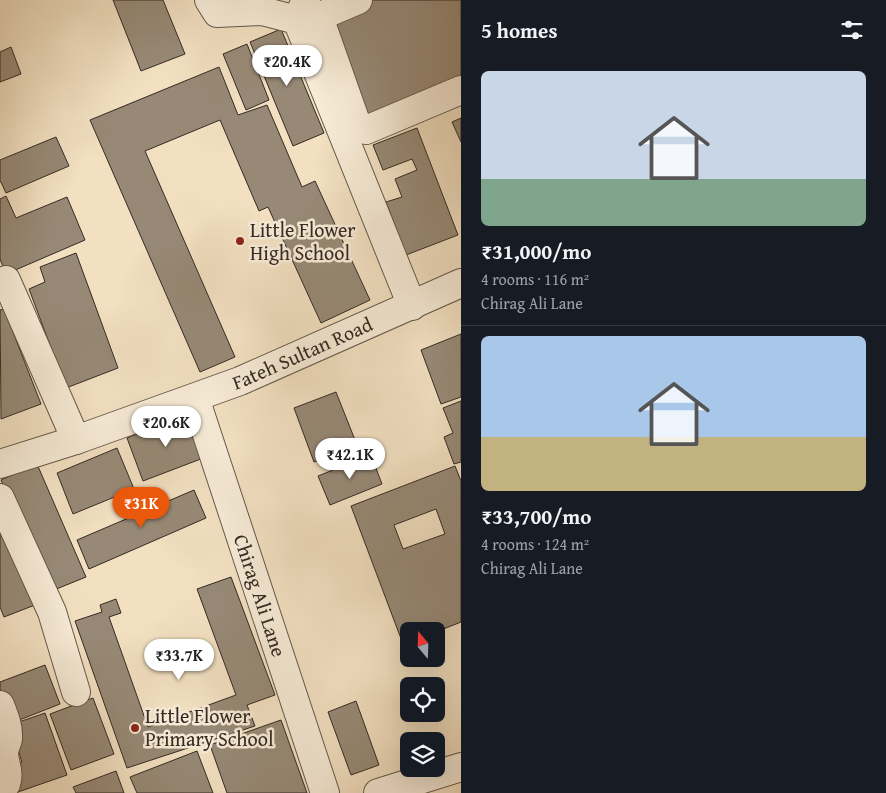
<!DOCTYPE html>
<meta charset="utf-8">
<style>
:root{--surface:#171b24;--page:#242831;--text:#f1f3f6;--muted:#9ea1a6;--line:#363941;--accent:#ea580c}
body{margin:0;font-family:"Gentium Book Plus",serif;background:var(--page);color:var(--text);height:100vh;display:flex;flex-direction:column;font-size:19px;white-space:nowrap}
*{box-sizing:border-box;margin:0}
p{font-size:16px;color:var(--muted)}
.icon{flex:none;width:28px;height:28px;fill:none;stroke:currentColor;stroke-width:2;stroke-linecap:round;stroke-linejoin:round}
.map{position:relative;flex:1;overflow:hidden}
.details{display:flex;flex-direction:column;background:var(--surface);width:425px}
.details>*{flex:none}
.needle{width:32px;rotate:341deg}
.controls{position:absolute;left:400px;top:622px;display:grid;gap:10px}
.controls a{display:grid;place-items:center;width:45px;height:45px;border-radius:8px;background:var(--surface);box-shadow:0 5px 20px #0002;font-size:25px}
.price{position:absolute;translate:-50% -42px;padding:0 11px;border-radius:18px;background:#fff;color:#222;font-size:16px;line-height:32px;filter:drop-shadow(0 1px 2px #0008)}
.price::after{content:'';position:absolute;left:50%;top:30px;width:15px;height:11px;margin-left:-8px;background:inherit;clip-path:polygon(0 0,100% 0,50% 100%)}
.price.selected{background:var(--accent);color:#fff}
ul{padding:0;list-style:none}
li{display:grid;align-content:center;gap:10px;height:265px;padding:0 20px}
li+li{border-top:1px solid var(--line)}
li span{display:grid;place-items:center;height:155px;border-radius:8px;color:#555}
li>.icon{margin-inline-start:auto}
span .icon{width:90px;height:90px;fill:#fffc;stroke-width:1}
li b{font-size:21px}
h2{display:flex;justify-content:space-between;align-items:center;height:60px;padding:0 20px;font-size:21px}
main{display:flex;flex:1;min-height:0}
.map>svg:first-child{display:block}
.building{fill:#978976;stroke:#352a24;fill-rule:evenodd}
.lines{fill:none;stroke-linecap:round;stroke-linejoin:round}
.minor-casing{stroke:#64584b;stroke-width:30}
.minor{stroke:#f7ebd7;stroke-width:28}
.poi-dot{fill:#8f2418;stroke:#f7ebd7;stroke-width:2}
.labels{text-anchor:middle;stroke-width:5;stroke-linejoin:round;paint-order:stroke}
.poi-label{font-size:20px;fill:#352a24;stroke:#f7ebd7;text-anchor:start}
.street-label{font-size:20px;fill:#352a24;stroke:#f7ebd7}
</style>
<main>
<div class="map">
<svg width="461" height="793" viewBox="0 0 461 793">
<rect width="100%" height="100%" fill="#f2e0c1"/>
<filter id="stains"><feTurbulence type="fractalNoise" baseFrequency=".004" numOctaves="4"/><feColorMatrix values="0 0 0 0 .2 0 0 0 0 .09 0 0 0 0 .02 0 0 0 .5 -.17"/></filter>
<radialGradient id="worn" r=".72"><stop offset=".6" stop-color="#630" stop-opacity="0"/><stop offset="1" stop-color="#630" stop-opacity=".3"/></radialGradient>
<!-- building -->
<g class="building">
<path d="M113 0H163L185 54 141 71Z"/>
<path d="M373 0H461V80L362 118 323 20Z"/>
<path d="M281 29 324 133 293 146 250 42Z"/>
<path d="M247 44 269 100 246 110 223 54Z"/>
<path d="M11 47 21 74 0 82V52Z"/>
<path d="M219 67 238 115 267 105 302 187 315 181 370 300 321 323 268 207 259 211 220 120 145 151 235 357 200 372 90 120Z"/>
<path d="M461 118V142L452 122Z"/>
<path d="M417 128 458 235 406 255 386 202 402 197 395 179 417 170 412 159 383 170 373 145Z"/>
<path d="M56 137 69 166 6 193 1 182H0V160Z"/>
<path d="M6 196 16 218 67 197 85 240 6 274 0 259V199Z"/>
<path d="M76 253 118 368 66 388 29 289 45 282 40 267Z"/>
<path d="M4 309 41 404 1 419 0 310Z"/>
<path d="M461 334V397L441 404 421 350Z"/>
<path d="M336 392 357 445 314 462 294 408Z"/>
<path d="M461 401V462L454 464 444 437 453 433 443 408Z"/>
<path d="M189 414 206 457 143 481 127 438Z"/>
<path d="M117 448 134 489 73 514 57 473Z"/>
<path d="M371 455 382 484 330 505 318 476Z"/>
<path d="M37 464 86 577 49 592 1 480Z"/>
<path d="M455 466 461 481V622L436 632 409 631V642L403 644 351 506ZM436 509 445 534 403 549 394 525Z"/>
<path d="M194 490 206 518 89 569 77 540Z"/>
<path d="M0 513 35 605 4 617 0 607Z"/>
<path d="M231 577 275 695 247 705 255 726 127 768 75 621 102 612 100 605 116 599 121 613 109 617 148 727 236 695 197 589Z"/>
<path d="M45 665 60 704 9 724 0 699V682Z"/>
<path d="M93 698 114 754 71 770 50 714Z"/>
<path d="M356 701 379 765 351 775 328 712Z"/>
<path d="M45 713 67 775 18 792 9 767 22 762 10 725Z"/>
<path d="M281 720 307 793H227L210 745Z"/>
<path d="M197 751 213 793H137L130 777Z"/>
<path d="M116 771 124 793H76L73 787Z"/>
</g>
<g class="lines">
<!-- minor casing -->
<g class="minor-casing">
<g id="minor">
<path d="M209 0 217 13 262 11 297 20"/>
<path d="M306 0 297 20 412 306"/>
<path d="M358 0 325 14 320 20 357 125 366 130 461 90"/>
<path d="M6 280 76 440"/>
<path id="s1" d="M195 398 325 793"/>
<path id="s2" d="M0 464 76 440 240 381 461 283"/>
<path d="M0 498 52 612 76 692"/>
<path d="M0 705C4 715 9 727 8 739 7 744 4 748 4 754 5 766 10 772 6 784L0 787"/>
<path d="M378 793 461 767"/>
</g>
</g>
<!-- minor -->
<use href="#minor" class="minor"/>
</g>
<!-- markers -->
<g class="poi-dot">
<circle cx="240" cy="241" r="5"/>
<circle cx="135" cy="728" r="5"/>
</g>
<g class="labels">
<!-- poi labels -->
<g class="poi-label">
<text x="250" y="237">Little Flower<tspan x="250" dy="23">High School</tspan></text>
<text x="145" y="723">Little Flower<tspan x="145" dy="23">Primary School</tspan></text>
</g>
<!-- street labels -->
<g class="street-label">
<text dy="7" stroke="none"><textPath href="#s2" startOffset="322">Fateh Sultan Road</textPath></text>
<text dy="7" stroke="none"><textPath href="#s1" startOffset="208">Chirag Ali Lane</textPath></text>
</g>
</g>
<rect width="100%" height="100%" filter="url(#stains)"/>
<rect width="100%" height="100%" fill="url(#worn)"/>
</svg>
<div class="controls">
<a><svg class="needle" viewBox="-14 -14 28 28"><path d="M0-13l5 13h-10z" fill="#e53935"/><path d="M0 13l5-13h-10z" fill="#9ea1a6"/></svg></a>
<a><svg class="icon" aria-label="locate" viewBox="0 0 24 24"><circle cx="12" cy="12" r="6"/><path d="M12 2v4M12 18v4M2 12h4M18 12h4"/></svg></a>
<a><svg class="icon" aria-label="layers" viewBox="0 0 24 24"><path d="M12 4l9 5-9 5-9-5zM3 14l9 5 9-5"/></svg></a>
</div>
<b class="price" style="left:287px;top:87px">₹20.4K</b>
<b class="price" style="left:166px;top:448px">₹20.6K</b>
<b class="price" style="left:350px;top:480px">₹42.1K</b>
<b class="price selected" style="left:141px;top:529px">₹31K</b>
<b class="price" style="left:179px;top:681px">₹33.7K</b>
</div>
<section class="details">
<h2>5 homes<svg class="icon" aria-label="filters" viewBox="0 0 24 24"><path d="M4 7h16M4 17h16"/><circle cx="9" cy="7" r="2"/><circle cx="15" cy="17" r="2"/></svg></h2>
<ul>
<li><span style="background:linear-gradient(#c9d6e8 70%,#7fa58c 0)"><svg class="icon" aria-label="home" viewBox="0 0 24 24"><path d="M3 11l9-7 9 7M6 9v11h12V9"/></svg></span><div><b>₹31,000/mo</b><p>4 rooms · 116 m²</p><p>Chirag Ali Lane</p></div></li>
<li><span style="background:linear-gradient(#a9c7e8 65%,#c2b280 0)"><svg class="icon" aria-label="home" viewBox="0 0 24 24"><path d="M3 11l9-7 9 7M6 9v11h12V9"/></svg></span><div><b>₹33,700/mo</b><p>4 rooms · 124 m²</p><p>Chirag Ali Lane</p></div></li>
</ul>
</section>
</main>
